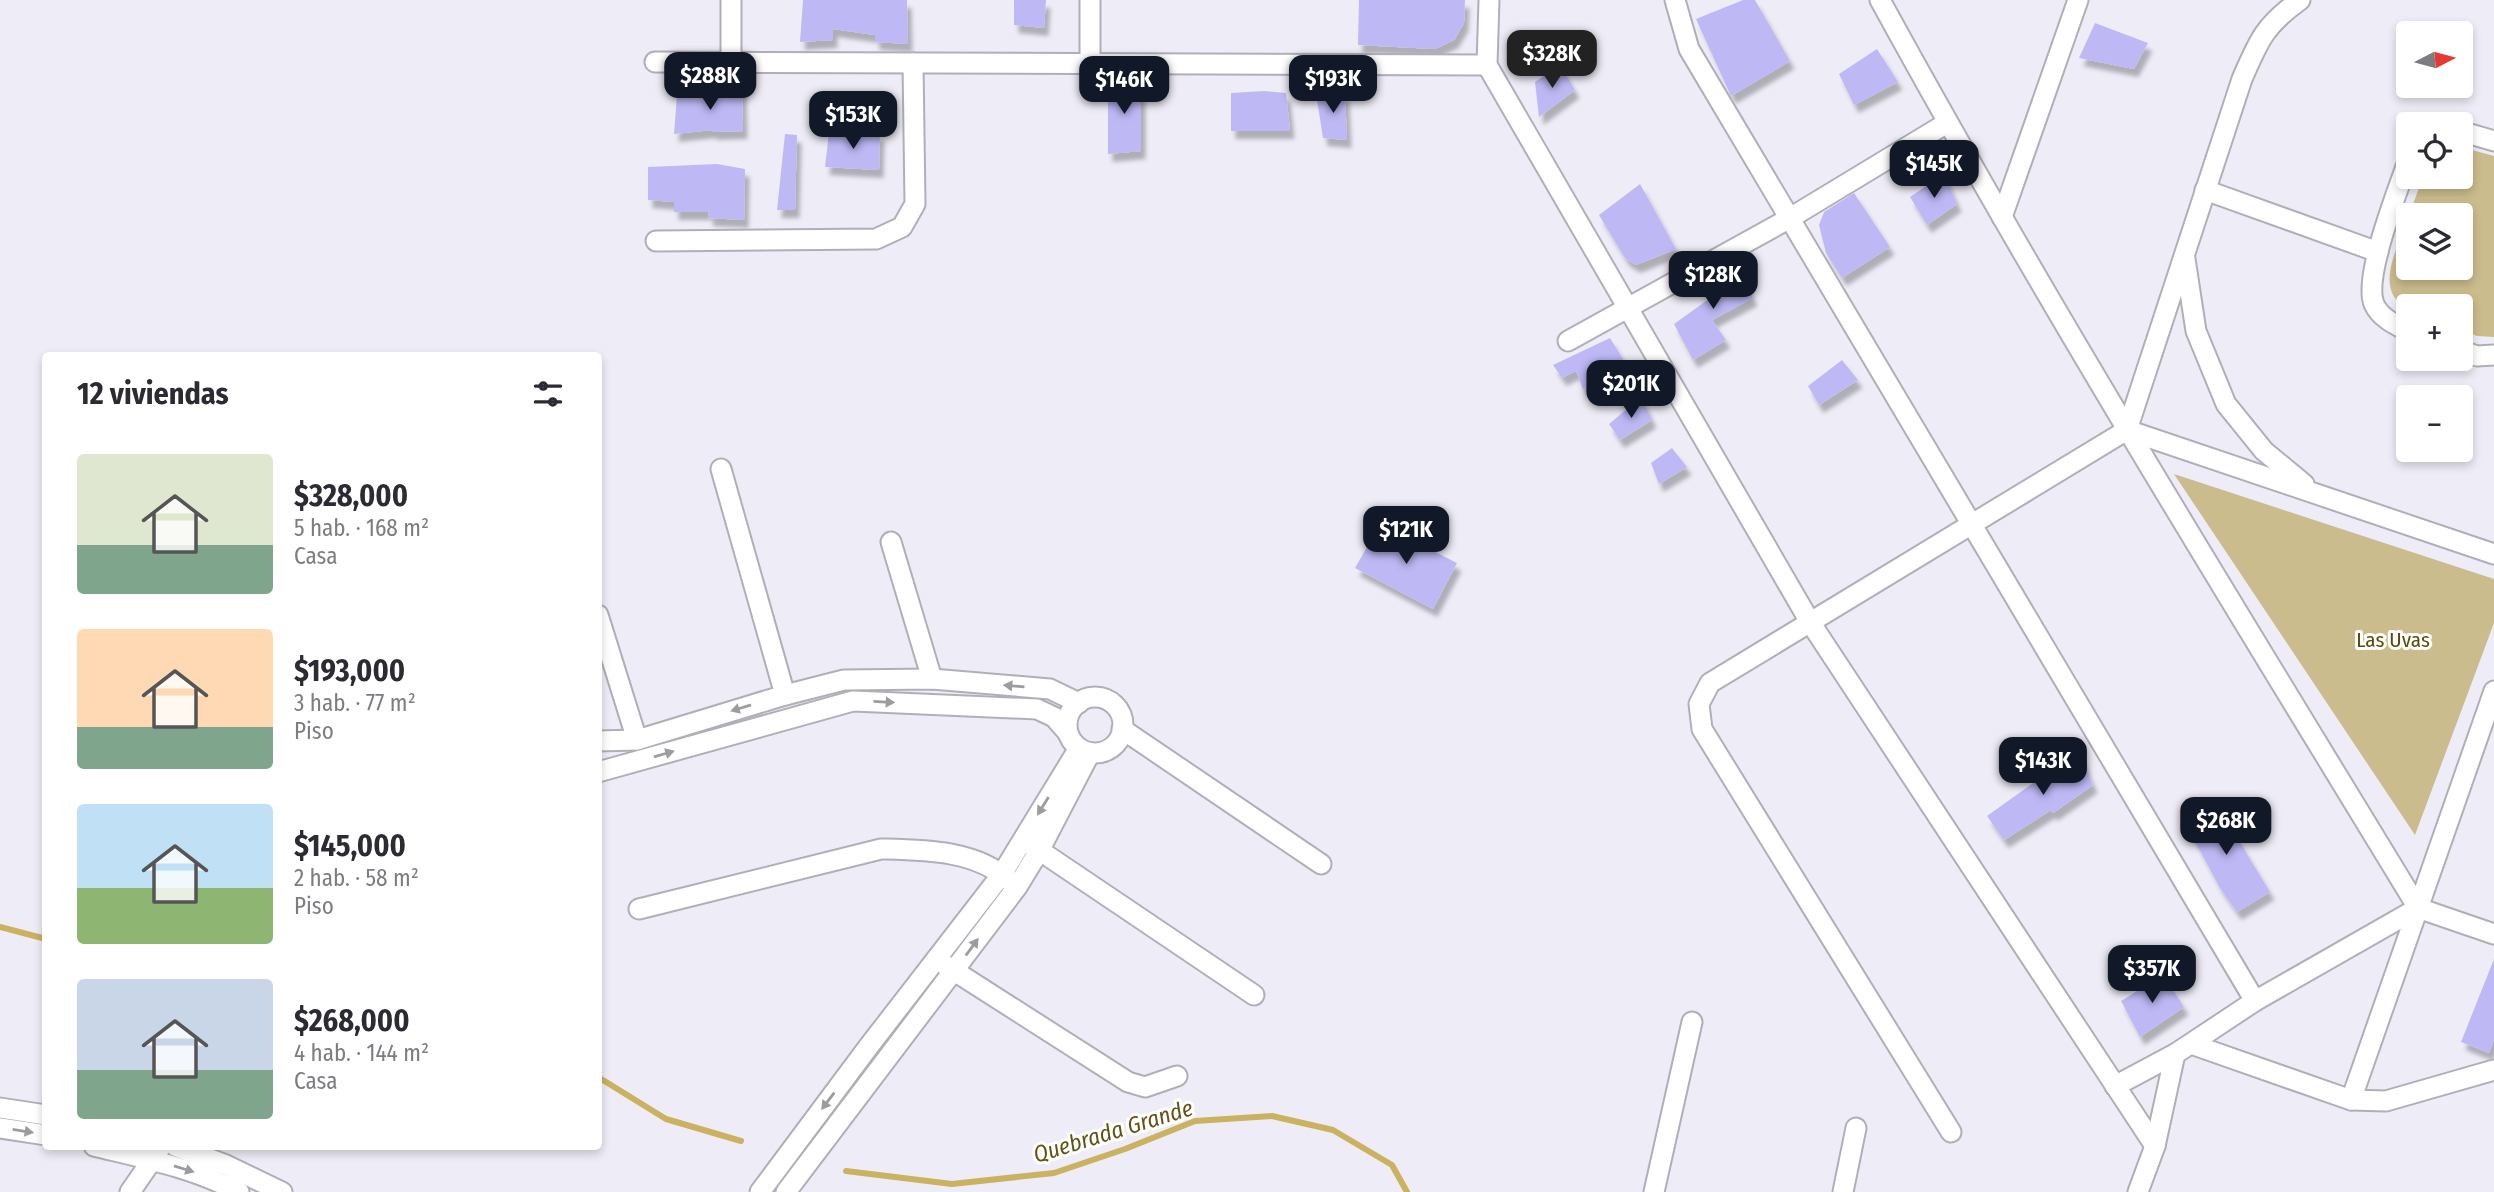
<!DOCTYPE html>
<html lang="es">
<meta charset="utf-8">
<style>
:root{--surface:#fff;--page:#f7f7f7;--text:#2b2b33;--muted:#7c7c81;--accent:#111827}
body{margin:0;font-family:"Fira Sans Condensed",sans-serif;background:var(--page);color:var(--text);height:100vh;display:flex;flex-direction:column;font-size:26px;white-space:nowrap}
*{box-sizing:border-box;margin:0}
p{font-size:23px;color:var(--muted)}
.icon{flex:none;width:38px;height:38px;fill:none;stroke:currentColor;stroke-width:2;stroke-linecap:round;stroke-linejoin:round}
.map{position:relative;flex:1;overflow:hidden}
.side{position:absolute;left:42px;top:352px;width:560px;height:798px;display:flex;flex-direction:column;background:var(--surface);border-radius:7px;box-shadow:0 4px 10px #0003}
.side>*{flex:none}
.needle{width:46px;rotate:84deg}
.fabs{position:absolute;left:2396px;top:21px;display:grid;gap:14px}
.fabs a{display:grid;place-items:center;width:77px;height:77px;border-radius:7px;background:var(--surface);box-shadow:0 4px 10px #0003;font-size:35px}
.price{position:absolute;translate:-50% -60px;padding:0 16px;border-radius:14px;background:var(--accent);color:#fff;font-size:23px;line-height:46px;filter:drop-shadow(0 2px 4px #0008)}
.price::after{content:'';position:absolute;left:50%;top:42px;width:21px;height:16px;margin-left:-10px;background:inherit;clip-path:polygon(0 0,100% 0,50% 100%)}
.price.active{background:#222;color:#fff}
ul{padding:0;list-style:none}
li{display:flex;align-items:center;gap:21px;height:175px;padding:0 35px}
li span{display:grid;place-items:center;flex:none;width:196px;height:140px;border-radius:7px;color:#555}
li>.icon{margin-inline-start:auto}
span .icon{width:84px;height:84px;fill:#fffc;stroke-width:1}
li b{font-size:30px}
h2{display:flex;justify-content:space-between;align-items:center;height:84px;padding:0 35px;font-size:30px}
.map>svg:first-child{display:block}
.green{fill:#cabc8c}
.lines{fill:none;stroke-linecap:round;stroke-linejoin:round}
.stream{stroke:#cab260;stroke-width:6}
.building{fill:#beb9f5;filter:url(#shadow)}
.street-casing{stroke:#b0afb8;stroke-width:23}
.street{stroke:#fff;stroke-width:19}
.oneway{fill:#9c9c9e}
.labels{text-anchor:middle;stroke-width:6;stroke-linejoin:round;paint-order:stroke}
.park-label{font-size:21px;fill:#5b4a08;stroke:#fff}
.water-label{font-size:23px;font-style:italic;fill:#635214;stroke:#fff}
</style>
<div class="map">
<svg width="2494" height="1192" viewBox="0 0 2494 1192">
<defs>
<filter id="shadow"><feDropShadow dx="4.5" dy="8" stdDeviation="2" flood-color="#0004"/></filter>
</defs>
<rect width="100%" height="100%" fill="#eeedf7"/>
<!-- green -->
<g class="green">
<path d="M2461 147 2494 156V337L2477 336 2461 330 2460 306H2408V309C2372 290 2398 248 2408 219V268H2460V215H2409L2423 177H2460Z"/>
<path d="M2174 474 2494 579V623L2415 835Z"/>
</g>
<g class="lines">
<!-- stream -->
<g class="stream">
<path d="M0 927 46 939"/>
<path d="M598 1077 666 1119 741 1141"/>
<path d="M846 1171 952 1184 1054 1173 1125 1149 1195 1121 1272 1116 1333 1130 1392 1165 1407 1192"/>
</g>
</g>
<!-- building -->
<g class="building">
<path d="M803 0H907L908 44 875 42V35L833 29V40L800 42Z"/>
<path d="M1014 0H1046L1044 28 1014 25Z"/>
<path d="M1359 0H1465L1464 23 1454 40 1435 49 1358 45Z"/>
<path d="M1743 0H1755L1790 61 1731 96 1696 19Z"/>
<path d="M2095 23 2148 43 2134 69 2079 58Z"/>
<path d="M1877 49 1898 82 1854 105 1839 74Z"/>
<path d="M1560 65 1575 90 1539 117 1535 82Z"/>
<path d="M1108 79 1141 81V151L1108 154Z"/>
<path d="M742 86 743 131 712 132V130L674 134 677 95H714V89Z"/>
<path d="M1264 91 1286 93 1290 131H1231V93Z"/>
<path d="M1316 93H1345L1347 140 1323 138Z"/>
<path d="M829 132 880 133 879 170 825 167Z"/>
<path d="M785 134 797 135 795 210H777Z"/>
<path d="M717 164 745 169 744 220 708 218 709 212H674V202L648 200V167Z"/>
<path d="M1944 174 1957 204 1927 225 1910 197Z"/>
<path d="M1640 184 1676 249 1636 265 1625 258 1599 215Z"/>
<path d="M1854 193 1890 247 1842 278 1826 253 1819 225 1824 212Z"/>
<path d="M1735 263 1753 298 1712 320 1726 340 1693 360 1674 324 1713 296 1702 282Z"/>
<path d="M1610 338 1624 361 1583 389 1576 371 1562 378 1553 365Z"/>
<path d="M1842 360 1858 380 1819 405 1808 386Z"/>
<path d="M1641 397 1652 420 1620 440 1609 424Z"/>
<path d="M1672 448 1687 467 1659 484 1651 463Z"/>
<path d="M1380 524 1457 563 1433 609 1355 568Z"/>
<path d="M2078 751 2093 785 2053 813 2051 810 2004 840 1987 816Z"/>
<path d="M2216 803 2270 892 2237 912 2220 888 2184 821 2199 809Z"/>
<path d="M2494 959V1039L2489 1053 2461 1042Z"/>
<path d="M2163 975 2184 1007 2140 1037 2121 1001Z"/>
</g>
<g class="lines">
<!-- street casing -->
<g class="street-casing">
<g id="street">
<path d="M1489 0 1487 65 1810 622 2155 1146"/>
<path d="M1675 0 1689 49 2255 1001"/>
<path d="M1880 0C2049 309 2235 607 2418 908L2494 934"/>
<path d="M655 62 1487 65"/>
<path d="M731 62V0"/>
<path d="M1090 63V0"/>
<path d="M2460 131 2494 141"/>
<path d="M2408 161C2398 190 2363 277 2374 304 2380 318 2396 325 2408 331"/>
<path d="M2205 190 2378 252"/>
<path d="M2002 217 2078 0"/>
<path d="M656 241 876 239 902 227 915 204 913 63"/>
<path d="M2185 259 2196 331 2226 404 2264 451 2304 484"/>
<path d="M1568 341 1790 218 1947 123"/>
<path d="M2460 350 2477 356 2494 355"/>
<path d="M2127 430 2494 554"/>
<path d="M721 469 785 695"/>
<path d="M891 542 932 679"/>
<path d="M598 615 637 740"/>
<circle cx="1095" cy="725" r="28"/>
<path d="M1122 729 1321 864"/>
<path d="M598 741 637 740 785 695 844 680 932 679 1050 689 1079 703"/>
<path d="M598 772 853 701 1037 709 1054 717 1068 733"/>
<path d="M1030 844 1254 995"/>
<path d="M639 909 881 849C925 850 977 850 1011 882"/>
<path d="M945 965 1128 1082 1145 1087 1177 1076"/>
<path d="M2191 1044 2351 1100 2386 1101 2494 1070"/>
<path d="M2115 1086 2175 1054 2255 1001 2418 908"/>
<path d="M2351 1100 2494 691"/>
<path d="M0 1108 46 1115"/>
<path d="M0 1128 46 1135"/>
<path d="M1951 1132 1702 729 1699 704 1710 683 2127 430 2242 79C2259 40 2264 26 2300 0"/>
<path d="M94 1146C143 1158 194 1168 239 1192"/>
<path d="M175 1146 226 1165 282 1192"/>
<path d="M130 1192 159 1150"/>
<path d="M760 1192 869 1046 1002 874 1079 748"/>
<path d="M786 1192 1017 887 1039 851 1090 753"/>
<path d="M1654 1192 1692 1022"/>
<path d="M1843 1192 1856 1128"/>
<path d="M2138 1192 2155 1146 2175 1054"/>
</g>
</g>
<!-- street -->
<use href="#street" class="street"/>
</g>
<!-- one-way arrows -->
<defs><path id="oneway-solid" d="M-6-.8H1V-3.2L6.5 0L1 3.2V.8H-6Z" transform="scale(1.75)"/></defs>
<g class="oneway">
<use href="#oneway-solid" transform="translate(1014 686) rotate(-175)"/>
<use href="#oneway-solid" transform="translate(884 702) rotate(3)"/>
<use href="#oneway-solid" transform="translate(741 708) rotate(163)"/>
<use href="#oneway-solid" transform="translate(664 754) rotate(-16)"/>
<use href="#oneway-solid" transform="translate(1043 806) rotate(122)"/>
<use href="#oneway-solid" transform="translate(972 947) rotate(-54)"/>
<use href="#oneway-solid" transform="translate(828 1101) rotate(127)"/>
<use href="#oneway-solid" transform="translate(23 1131) rotate(9)"/>
<use href="#oneway-solid" transform="translate(184 1169) rotate(17)"/>
</g>
<g class="labels">
<!-- park labels -->
<g class="park-label">
<text x="2393" y="647">Las Uvas</text>
</g>
<!-- water labels -->
<g class="water-label">
<text transform="translate(1113 1131) rotate(-17)" y="8">Quebrada Grande</text>
</g>
</g>
</svg>
<div class="fabs">
<a><svg class="needle" viewBox="-14 -14 28 28"><path d="M0-13l5 13h-10z" fill="#e53935"/><path d="M0 13l5-13h-10z" fill="#7c7c81"/></svg></a>
<a><svg class="icon" aria-label="locate" viewBox="0 0 24 24"><circle cx="12" cy="12" r="6"/><path d="M12 2v4M12 18v4M2 12h4M18 12h4"/></svg></a>
<a><svg class="icon" aria-label="layers" viewBox="0 0 24 24"><path d="M12 4l9 5-9 5-9-5zM3 14l9 5 9-5"/></svg></a>
<a>+</a>
<a>−</a>
</div>
<b class="price active" style="left:1552px;top:90px">$328K</b>
<b class="price" style="left:710px;top:112px">$288K</b>
<b class="price" style="left:1333px;top:115px">$193K</b>
<b class="price" style="left:1124px;top:116px">$146K</b>
<b class="price" style="left:853px;top:151px">$153K</b>
<b class="price" style="left:1934px;top:200px">$145K</b>
<b class="price" style="left:1713px;top:311px">$128K</b>
<b class="price" style="left:1631px;top:420px">$201K</b>
<b class="price" style="left:1406px;top:566px">$121K</b>
<b class="price" style="left:2043px;top:797px">$143K</b>
<b class="price" style="left:2226px;top:857px">$268K</b>
<b class="price" style="left:2152px;top:1005px">$357K</b>
<section class="side">
<h2>12 viviendas<svg class="icon" aria-label="filters" viewBox="0 0 24 24"><path d="M4 7h16M4 17h16"/><circle cx="9" cy="7" r="2"/><circle cx="15" cy="17" r="2"/></svg></h2>
<ul>
<li><span style="background:linear-gradient(#dfe7d0 65%,#7fa58c 0)"><svg class="icon" aria-label="home" viewBox="0 0 24 24"><path d="M3 11l9-7 9 7M6 9v11h12V9"/></svg></span><div><b>$328,000</b><p>5 hab. · 168 m²</p><p>Casa</p></div></li>
<li><span style="background:linear-gradient(#ffd9b3 70%,#7fa58c 0)"><svg class="icon" aria-label="home" viewBox="0 0 24 24"><path d="M3 11l9-7 9 7M6 9v11h12V9"/></svg></span><div><b>$193,000</b><p>3 hab. · 77 m²</p><p>Piso</p></div></li>
<li><span style="background:linear-gradient(#bfe0f5 60%,#8fb573 0)"><svg class="icon" aria-label="home" viewBox="0 0 24 24"><path d="M3 11l9-7 9 7M6 9v11h12V9"/></svg></span><div><b>$145,000</b><p>2 hab. · 58 m²</p><p>Piso</p></div></li>
<li><span style="background:linear-gradient(#c9d6e8 65%,#7fa58c 0)"><svg class="icon" aria-label="home" viewBox="0 0 24 24"><path d="M3 11l9-7 9 7M6 9v11h12V9"/></svg></span><div><b>$268,000</b><p>4 hab. · 144 m²</p><p>Casa</p></div></li>
</ul>
</section>
</div>
